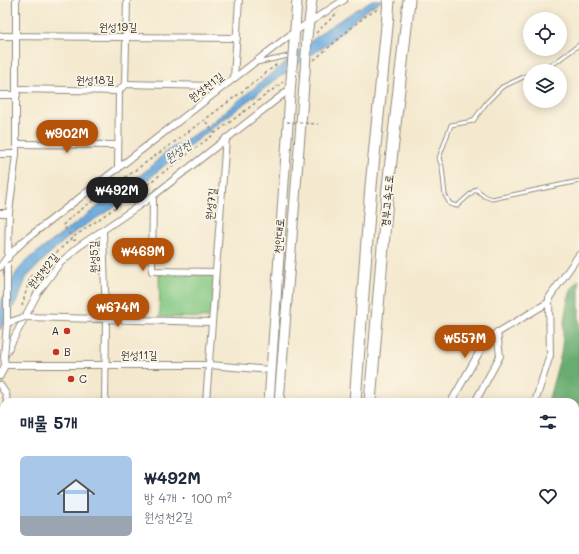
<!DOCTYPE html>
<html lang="ko">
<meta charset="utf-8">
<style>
:root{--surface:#fff;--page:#f6f6f7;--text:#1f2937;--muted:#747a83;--line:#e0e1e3;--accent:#b45309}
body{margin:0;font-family:Mali,"Poor Story",sans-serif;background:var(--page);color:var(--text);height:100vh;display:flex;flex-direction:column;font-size:15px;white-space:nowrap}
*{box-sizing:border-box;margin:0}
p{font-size:13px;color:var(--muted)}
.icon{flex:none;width:22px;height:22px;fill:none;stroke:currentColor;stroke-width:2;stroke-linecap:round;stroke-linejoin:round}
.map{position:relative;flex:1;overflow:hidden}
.details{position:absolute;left:0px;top:398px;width:579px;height:156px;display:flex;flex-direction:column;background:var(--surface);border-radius:12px 12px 0 0;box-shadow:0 2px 10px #0003}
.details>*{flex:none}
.tools{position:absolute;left:523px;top:12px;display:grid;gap:8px}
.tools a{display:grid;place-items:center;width:44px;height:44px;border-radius:50%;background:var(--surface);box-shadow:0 2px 10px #0003;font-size:20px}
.price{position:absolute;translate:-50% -34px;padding:0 9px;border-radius:14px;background:var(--accent);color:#fff;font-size:13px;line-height:26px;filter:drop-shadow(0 1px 2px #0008)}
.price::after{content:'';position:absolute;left:50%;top:24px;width:12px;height:9px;margin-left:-6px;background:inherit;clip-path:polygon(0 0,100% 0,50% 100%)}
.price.on{background:#222;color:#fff}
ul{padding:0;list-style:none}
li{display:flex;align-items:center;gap:12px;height:100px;padding:0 20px}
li+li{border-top:1px solid var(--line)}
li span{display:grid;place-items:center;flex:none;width:112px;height:80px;border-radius:6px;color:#555}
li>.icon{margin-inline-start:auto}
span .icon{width:48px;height:48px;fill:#fffc;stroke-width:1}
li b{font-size:17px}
h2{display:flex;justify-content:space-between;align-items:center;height:48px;padding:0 20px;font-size:17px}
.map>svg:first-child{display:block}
.green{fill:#81c782;stroke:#567956}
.forest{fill:#68ac70;stroke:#4a6c4e}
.water{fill:#6babde;stroke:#4b6b84}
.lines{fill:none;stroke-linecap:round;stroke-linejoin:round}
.service-casing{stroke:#908a7d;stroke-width:5}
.minor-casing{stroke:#908a7d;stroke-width:8}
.tertiary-casing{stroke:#908a7d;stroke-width:9}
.primary-casing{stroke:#908a7d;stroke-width:11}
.motorway-casing{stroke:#908a7d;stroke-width:13}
.path{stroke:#908a7d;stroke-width:1.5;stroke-dasharray:3 3;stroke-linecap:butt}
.service{stroke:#fff;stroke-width:3}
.minor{stroke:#fff;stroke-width:6}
.tertiary{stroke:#fff;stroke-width:7}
.primary{stroke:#fff;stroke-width:9}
.motorway{stroke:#fff;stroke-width:11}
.minor-bridge-casing{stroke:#908a7d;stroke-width:8;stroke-linecap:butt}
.primary-bridge-casing{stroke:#908a7d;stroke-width:11;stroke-linecap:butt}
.motorway-bridge-casing{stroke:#908a7d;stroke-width:13;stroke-linecap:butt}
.path-bridge{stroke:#908a7d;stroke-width:1.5;stroke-dasharray:3 3;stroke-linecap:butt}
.minor-bridge{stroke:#fff;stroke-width:6}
.primary-bridge{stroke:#fff;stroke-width:9}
.motorway-bridge{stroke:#fff;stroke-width:11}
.poi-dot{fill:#c8321e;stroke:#fcf5e5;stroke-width:1.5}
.labels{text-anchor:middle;stroke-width:3.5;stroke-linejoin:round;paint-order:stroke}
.street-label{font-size:11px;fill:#2b2b2b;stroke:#fcf5e5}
.poi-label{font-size:11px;fill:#2b2b2b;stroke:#fcf5e5;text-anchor:start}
.water-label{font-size:12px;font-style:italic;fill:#41586a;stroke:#fcf5e5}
</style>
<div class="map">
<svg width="579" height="554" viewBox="0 0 579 554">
<rect width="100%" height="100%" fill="#fcf5e5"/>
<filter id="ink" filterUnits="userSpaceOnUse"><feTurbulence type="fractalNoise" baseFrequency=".025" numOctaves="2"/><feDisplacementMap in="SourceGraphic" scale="8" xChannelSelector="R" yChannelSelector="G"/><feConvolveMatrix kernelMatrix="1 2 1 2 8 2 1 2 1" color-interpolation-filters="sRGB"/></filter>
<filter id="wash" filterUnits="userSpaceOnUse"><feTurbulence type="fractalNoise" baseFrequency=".012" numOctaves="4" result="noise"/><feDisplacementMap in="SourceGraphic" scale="16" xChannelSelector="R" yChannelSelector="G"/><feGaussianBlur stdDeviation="0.9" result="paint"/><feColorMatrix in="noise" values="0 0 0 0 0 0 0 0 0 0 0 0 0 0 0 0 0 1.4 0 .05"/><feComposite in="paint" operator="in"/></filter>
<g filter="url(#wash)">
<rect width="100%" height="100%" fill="#f4e9cf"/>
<!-- green -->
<path class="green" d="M159 274 215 275 219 279 217 313 211 318 160 317Z"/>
<!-- forest -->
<path class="forest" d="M579 280V554H410V550H575V402H548C552 386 557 370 561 354 564 335 563 291 579 280Z"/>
<!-- water -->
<path class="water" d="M372 0H383L365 11 329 43 278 78 219 123 165 165 122 202 76 231 48 255 26 278 19 297 0 330 1 302 16 273 27 260 147 170 167 151 205 128 326 29Z"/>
</g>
<g filter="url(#ink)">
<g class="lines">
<!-- service casing -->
<g class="service-casing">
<g id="service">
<path d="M257 63 288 56"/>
<path d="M537 71 556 62 579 45"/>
<path d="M530 74 502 87 487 102 473 121 451 125 439 158 442 167 445 195 450 204 457 206 476 189 484 196 492 199 579 181"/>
</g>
</g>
<!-- minor casing -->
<g class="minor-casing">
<g id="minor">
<path d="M0 36 237 38"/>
<path d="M234 78 239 0"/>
<path d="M125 84 127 0"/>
<path d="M16 89 119 91 125 84 215 86 217 91"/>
<path d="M0 95H17"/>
<path d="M16 144 117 145"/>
<path d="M0 154H16"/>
<path d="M118 169 119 91"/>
<path d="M153 196 152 271 215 272"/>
<path d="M0 213H9"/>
<path d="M103 231 106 319 105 402"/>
<path d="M8 258 9 213 16 154V0"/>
<path d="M0 267 8 256 25 240 294 32 344 0"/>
<path d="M25 317 211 322"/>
<path d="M5 365H209L272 370"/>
<path d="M0 376 5 365 4 357 37 294 59 264 78 247 153 196 290 89"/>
<path d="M0 385 6 394 7 402"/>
<path d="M206 402 226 138"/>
<path d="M451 402 484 344 492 336 549 302"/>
<path d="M475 402 500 356 497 332"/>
<path d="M535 402 550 355 549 298 579 255"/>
<path d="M11 550V554"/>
<path d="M105 550V554"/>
<path d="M202 554V550"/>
<path d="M418 554V550"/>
</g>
</g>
<!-- tertiary casing -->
<g class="tertiary-casing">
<g id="tertiary">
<path d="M0 478H4"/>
<path d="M0 487H4"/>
</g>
</g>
<!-- primary casing -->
<g class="primary-casing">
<g id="primary">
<path d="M307 36 312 0"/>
<path d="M294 42 297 0"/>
<path d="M269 402 291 80"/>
<path d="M279 402 305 72"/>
<path d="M255 554V550"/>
<path d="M266 554 267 550"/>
</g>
</g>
<!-- motorway casing -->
<g class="motorway-casing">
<g id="motorway">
<path d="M355 402 371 186 387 26"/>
<path d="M370 402 388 187 409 0"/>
<path d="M341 554 342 550"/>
<path d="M360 554V550"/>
</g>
</g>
<!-- path -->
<g class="path">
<path d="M316 33 338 12"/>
<path d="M314 60 364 17 380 8"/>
<path d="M206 122 214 133"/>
<path d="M76 240 71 241 72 238 63 225 71 217C140 166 210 118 277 64"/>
<path d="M22 306 30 277 72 238 132 196 283 82"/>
</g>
<!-- service -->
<use href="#service" class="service"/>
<!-- minor -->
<use href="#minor" class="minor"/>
<!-- tertiary -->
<use href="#tertiary" class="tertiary"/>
<!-- primary -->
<use href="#primary" class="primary"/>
<!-- motorway -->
<use href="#motorway" class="motorway"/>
<!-- minor-bridge casing -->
<g class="minor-bridge-casing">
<g id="minor-bridge">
<path d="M7 323 25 317"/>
<path d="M4 357 7 323V266"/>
</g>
</g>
<!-- primary-bridge casing -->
<g class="primary-bridge-casing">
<g id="primary-bridge">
<path d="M305 72 307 36"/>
<path d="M291 80 294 42"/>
</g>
</g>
<!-- motorway-bridge casing -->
<g class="motorway-bridge-casing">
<path id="motorway-bridge" d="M387 26 389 0"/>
</g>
<!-- path-bridge -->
<path class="path-bridge" d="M287 122 318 124"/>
<!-- minor-bridge -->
<use href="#minor-bridge" class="minor-bridge"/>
<!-- primary-bridge -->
<use href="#primary-bridge" class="primary-bridge"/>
<!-- motorway-bridge -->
<use href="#motorway-bridge" class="motorway-bridge"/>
</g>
</g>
<!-- markers -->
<g class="poi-dot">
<circle cx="67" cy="331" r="4"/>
<circle cx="56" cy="352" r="4"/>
<circle cx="71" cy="379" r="4"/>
</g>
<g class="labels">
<!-- street labels -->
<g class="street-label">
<text x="118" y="31">원성19길</text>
<text x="95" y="84">원성18길</text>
<text transform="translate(206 87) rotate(-38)" y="4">원성천1길</text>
<text transform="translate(387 201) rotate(-85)" y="4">경부고속도로</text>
<text transform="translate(211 204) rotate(-85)" y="4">원성7길</text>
<text transform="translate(279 236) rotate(-86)" y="4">천안대로</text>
<text transform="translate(94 257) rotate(-92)" y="4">원성5길</text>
<text transform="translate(43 271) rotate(-52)" y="4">원성천2길</text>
<text x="139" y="359">원성11길</text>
</g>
<!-- poi labels -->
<g class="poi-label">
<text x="59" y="335" text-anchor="end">A</text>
<text x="64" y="356">B</text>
<text x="79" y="383">C</text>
</g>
<!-- water labels -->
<g class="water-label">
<text transform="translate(178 152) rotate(-35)" y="4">원성천</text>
</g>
</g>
</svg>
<div class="tools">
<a><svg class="icon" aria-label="locate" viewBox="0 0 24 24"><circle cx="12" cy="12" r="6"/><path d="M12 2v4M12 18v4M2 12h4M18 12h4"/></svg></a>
<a><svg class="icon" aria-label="layers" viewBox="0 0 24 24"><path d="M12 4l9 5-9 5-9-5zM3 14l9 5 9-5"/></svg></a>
</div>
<b class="price" style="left:67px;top:154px">₩902M</b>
<b class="price on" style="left:117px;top:211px">₩492M</b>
<b class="price" style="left:143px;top:272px">₩469M</b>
<b class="price" style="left:118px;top:328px">₩674M</b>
<b class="price" style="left:465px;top:359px">₩557M</b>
<section class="details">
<h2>매물 5개<svg class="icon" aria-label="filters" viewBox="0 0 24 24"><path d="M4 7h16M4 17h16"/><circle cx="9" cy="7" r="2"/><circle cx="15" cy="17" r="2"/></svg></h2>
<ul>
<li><span style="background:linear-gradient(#a9c7e8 75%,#9aa5b1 0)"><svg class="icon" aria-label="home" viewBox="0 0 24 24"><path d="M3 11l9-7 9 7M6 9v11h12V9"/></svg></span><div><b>₩492M</b><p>방 4개 · 100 m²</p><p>원성천2길</p></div><svg class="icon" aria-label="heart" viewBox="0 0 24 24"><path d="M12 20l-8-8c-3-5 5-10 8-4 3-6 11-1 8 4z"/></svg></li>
</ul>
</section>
</div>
